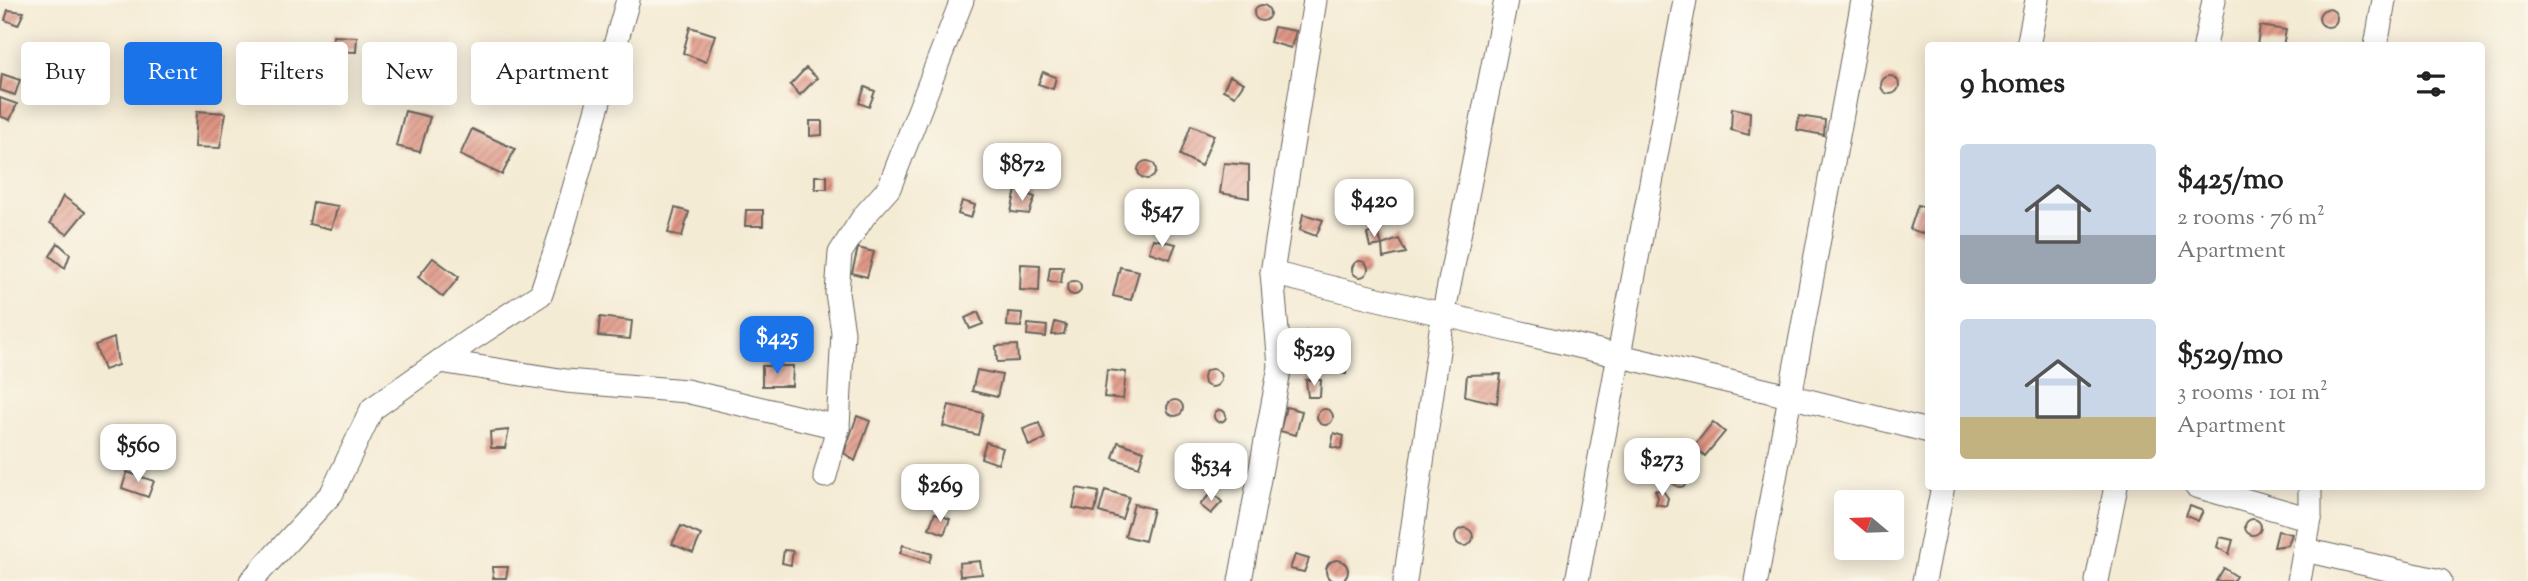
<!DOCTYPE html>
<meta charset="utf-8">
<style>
:root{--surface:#fff;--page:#f6f6f6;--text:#222;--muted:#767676;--accent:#1a73e8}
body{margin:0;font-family:"Sorts Mill Goudy",serif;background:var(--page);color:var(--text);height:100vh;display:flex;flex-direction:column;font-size:26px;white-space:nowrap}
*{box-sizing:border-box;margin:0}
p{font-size:23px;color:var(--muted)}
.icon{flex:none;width:38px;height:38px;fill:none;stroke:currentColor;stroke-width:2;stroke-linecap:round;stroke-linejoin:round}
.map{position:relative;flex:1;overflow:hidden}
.panel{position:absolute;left:1925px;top:42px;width:560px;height:448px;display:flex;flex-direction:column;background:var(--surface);border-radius:7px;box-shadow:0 4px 18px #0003}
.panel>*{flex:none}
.guide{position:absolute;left:21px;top:42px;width:665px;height:63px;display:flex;gap:14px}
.needle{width:46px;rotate:289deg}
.fabs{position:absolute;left:1834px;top:490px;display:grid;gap:14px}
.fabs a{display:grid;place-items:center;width:70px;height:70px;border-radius:7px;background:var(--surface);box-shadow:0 4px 18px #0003;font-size:35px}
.price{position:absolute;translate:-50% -60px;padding:0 16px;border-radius:14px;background:#fff;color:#222;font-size:23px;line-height:46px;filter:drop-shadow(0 2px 4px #0008)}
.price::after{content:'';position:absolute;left:50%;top:42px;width:21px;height:16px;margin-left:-10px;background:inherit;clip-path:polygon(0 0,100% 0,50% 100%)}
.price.current{background:var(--accent);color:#fff}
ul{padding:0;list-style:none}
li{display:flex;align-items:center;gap:21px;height:175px;padding:0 35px}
li span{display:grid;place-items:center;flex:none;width:196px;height:140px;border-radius:7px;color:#555}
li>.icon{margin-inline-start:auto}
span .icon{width:84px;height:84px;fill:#fffc;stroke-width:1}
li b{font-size:30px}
h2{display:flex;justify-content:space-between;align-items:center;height:84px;padding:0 35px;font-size:30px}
.pill{padding:0 24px;border-radius:7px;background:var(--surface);box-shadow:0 4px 18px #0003;font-size:24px;line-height:63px}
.pill.current{background:var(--accent);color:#fff}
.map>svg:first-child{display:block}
.building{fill:url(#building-hatch)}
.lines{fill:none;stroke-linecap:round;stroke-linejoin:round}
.minor-casing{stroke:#68645c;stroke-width:25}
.minor{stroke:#fff;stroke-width:23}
</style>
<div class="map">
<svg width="2528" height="581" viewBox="0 0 2528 581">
<defs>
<pattern id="building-hatch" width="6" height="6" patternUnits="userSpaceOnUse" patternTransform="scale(1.75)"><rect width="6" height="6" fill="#e09685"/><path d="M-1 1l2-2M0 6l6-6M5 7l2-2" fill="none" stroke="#b57a6c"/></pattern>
</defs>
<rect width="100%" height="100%" fill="#fbf7ec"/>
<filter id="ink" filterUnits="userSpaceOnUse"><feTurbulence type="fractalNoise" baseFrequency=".0143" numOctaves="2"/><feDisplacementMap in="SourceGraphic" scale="14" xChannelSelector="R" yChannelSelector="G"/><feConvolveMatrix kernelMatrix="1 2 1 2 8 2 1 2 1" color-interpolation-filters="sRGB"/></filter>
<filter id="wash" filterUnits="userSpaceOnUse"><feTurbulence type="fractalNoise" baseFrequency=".00686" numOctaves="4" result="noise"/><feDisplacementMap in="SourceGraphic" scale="28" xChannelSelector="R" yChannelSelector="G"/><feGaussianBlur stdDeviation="1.57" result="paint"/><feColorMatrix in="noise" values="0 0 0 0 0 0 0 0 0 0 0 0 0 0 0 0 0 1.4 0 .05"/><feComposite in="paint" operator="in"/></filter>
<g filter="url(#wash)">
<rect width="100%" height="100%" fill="#f4ebd4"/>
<g id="blocks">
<!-- building -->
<g class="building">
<circle cx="1262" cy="13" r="8"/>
<circle cx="2328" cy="18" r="9"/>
<path d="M8 10 24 12 18 25 5 20Z"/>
<path d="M2260 26 2286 30 2283 46 2257 45Z"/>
<path d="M690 27 715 35 706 62 683 53Z"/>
<path d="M1274 27 1296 31 1291 48 1270 42Z"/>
<path d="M333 36 357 37 356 52 332 51Z"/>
<path d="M806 68 817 78 800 95 790 85Z"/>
<path d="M1043 72 1056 77 1053 89 1038 84Z"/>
<path d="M2 74 20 80 15 95 0 90Z"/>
<circle cx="1890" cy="85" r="9"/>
<path d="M1230 76 1244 83 1235 96 1223 90Z"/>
<path d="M865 87 875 91 869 107 859 103Z"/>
<path d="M0 98 17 104 10 120 0 116Z"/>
<path d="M1732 108 1750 112 1749 135 1731 130Z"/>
<path d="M197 111 226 113 220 148 195 147Z"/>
<path d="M405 111 430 117 420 152 396 146Z"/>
<path d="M1799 116 1825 120 1824 135 1797 130Z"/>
<path d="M810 121H822V135L810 136Z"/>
<path d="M1191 125 1214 135 1201 166 1180 155Z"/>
<path d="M472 129 515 149 502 175 460 155Z"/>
<path d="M993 146 1003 156 993 164 985 155Z"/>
<circle cx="1147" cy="170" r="9"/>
<path d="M1224 163 1249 165V198L1220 193Z"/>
<rect x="815" y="176" width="12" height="13"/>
<path d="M1016 190 1035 197 1029 214 1011 212Z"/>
<path d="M63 196 85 212 67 234 50 223Z"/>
<path d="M962 201 975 205 971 218 958 214Z"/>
<path d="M313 202 338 206 331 229 309 224Z"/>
<path d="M1918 205 1928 208V219L1924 234 1910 229Z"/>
<path d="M1388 206 1405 211 1398 224 1380 222Z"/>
<path d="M675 208 689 212 682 236 668 233Z"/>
<path d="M746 210H763V226H745Z"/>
<path d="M1303 214 1323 220 1316 236 1300 230Z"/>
<path d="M1377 230 1382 245 1370 247 1367 234Z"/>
<path d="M1153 239 1176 244 1170 259 1149 252Z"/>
<path d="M1399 239 1406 253 1383 258 1382 245Z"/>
<path d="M58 243 70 254 65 268 50 256Z"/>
<path d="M858 248 874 252 867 277 852 273Z"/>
<path d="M433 258 459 277 443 297 418 277Z"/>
<circle cx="1360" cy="269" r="8"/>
<path d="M1021 264 1040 265 1039 291 1020 290Z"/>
<path d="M1050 267H1063L1061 283 1048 281Z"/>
<path d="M1120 267 1139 271 1131 300 1113 296Z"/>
<circle cx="1074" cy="288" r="7"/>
<path d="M978 312 983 324 970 329 965 318Z"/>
<path d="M1008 312 1022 313 1021 327 1007 326Z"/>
<path d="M600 317 632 321 630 339 598 336Z"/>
<path d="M1055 322 1066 325 1064 334 1052 335Z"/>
<path d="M1028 324 1047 326 1046 337 1027 335Z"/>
<path d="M1306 331 1317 333 1312 348 1301 345Z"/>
<path d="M114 338 118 365 104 370 95 345Z"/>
<path d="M1017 345 1018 361 997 362 996 346Z"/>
<path d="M1297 350 1310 355 1305 365 1295 362Z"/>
<path d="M1332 356 1347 359 1346 374 1330 371Z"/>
<path d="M762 366H793L792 386H762Z"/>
<circle cx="1212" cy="378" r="9"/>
<path d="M977 370 1002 375 997 397 972 391Z"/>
<path d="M1107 370 1126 372 1123 399 1104 397Z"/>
<path d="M1501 374 1497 403 1465 396 1467 375Z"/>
<path d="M1306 380H1321L1320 397H1308Z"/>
<circle cx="1175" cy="408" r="8"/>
<path d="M949 405 983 413 978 435 943 426Z"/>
<path d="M1286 407 1302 411 1296 435 1280 431Z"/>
<circle cx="1325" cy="417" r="8"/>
<circle cx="1220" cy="416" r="6"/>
<path d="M857 416 870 421 855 461 844 453Z"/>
<path d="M1713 422 1725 432 1705 456 1694 446Z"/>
<path d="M1039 423 1045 439 1029 446 1023 429Z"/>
<path d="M509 430 505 448H491L490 432Z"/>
<path d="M1334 433 1344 436 1341 449 1331 447Z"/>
<path d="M986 442 1003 448 998 464 981 458Z"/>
<path d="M1118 442 1144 451 1139 467 1113 458Z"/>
<circle cx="1680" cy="479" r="8"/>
<path d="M127 472 154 481 148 497 122 488Z"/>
<path d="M1077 488 1099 492 1095 512 1073 508Z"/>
<path d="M1105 490 1129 497 1122 519 1099 512Z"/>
<path d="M1655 490 1663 491 1668 498 1666 506 1656 504 1658 497Z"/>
<path d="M1212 492 1222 502 1211 514 1200 505Z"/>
<path d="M1134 504 1153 509 1145 541 1125 536Z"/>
<path d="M2190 506 2203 511 2198 521 2186 516Z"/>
<path d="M935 513 950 519 944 534 929 528Z"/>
<circle cx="2253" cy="527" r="8"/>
<path d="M681 526 701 535 693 553 672 544Z"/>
<circle cx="1464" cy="537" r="9"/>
<path d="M2278 531 2292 534 2288 545 2274 547Z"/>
<path d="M2220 537 2233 540 2229 554 2217 547Z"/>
<path d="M903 545 932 554 929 562 900 553Z"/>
<path d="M784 550 793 551 791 565 782 563Z"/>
<path d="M1295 555 1309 559 1304 572 1290 569Z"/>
<circle cx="1337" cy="571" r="11"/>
<path d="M980 561 982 574 960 576 959 563Z"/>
<path d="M492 567H508L506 578H493Z"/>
<path d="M2224 568 2236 576 2233 581H2216Z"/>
</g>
</g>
</g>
<g filter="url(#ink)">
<use href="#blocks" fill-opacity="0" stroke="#68645c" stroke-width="2"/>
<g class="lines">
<!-- minor casing -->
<g class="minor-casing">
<g id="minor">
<path d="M2028 46 2037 0"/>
<path d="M2205 46 2214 0"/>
<path d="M2376 46 2384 0"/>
<path d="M1272 273C1490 328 1711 374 1928 431"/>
<path d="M440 361 566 381 686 391 838 427"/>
<path d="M825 476 838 427 843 332 837 293 840 253 864 216 889 188 962 0"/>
<path d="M2196 486 2310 519"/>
<path d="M2305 550 2440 581"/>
<path d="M251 581 332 493 372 409 470 340 541 294 563 227 628 0"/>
<path d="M1240 581 1280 366 1272 273 1315 0"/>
<path d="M1405 581 1443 316 1506 0"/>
<path d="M1577 581 1685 0"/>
<path d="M1756 581 1863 0"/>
<path d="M1924 581 1943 486"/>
<path d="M2097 581 2116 486"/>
<path d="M2299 581 2310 519V486"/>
</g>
</g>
<!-- minor -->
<use href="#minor" class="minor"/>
</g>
</g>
</svg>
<div class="fabs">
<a><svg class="needle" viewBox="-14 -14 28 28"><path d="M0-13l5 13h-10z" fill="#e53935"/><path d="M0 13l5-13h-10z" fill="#767676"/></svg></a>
</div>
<b class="price" style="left:1022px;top:203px">$872</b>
<b class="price" style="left:1374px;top:239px">$420</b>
<b class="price" style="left:1162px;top:249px">$547</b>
<b class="price current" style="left:777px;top:376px">$425</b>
<b class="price" style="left:1314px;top:388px">$529</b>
<b class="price" style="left:138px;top:484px">$560</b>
<b class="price" style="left:1662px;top:498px">$273</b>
<b class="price" style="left:1211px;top:503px">$534</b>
<b class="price" style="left:940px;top:524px">$269</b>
<div class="guide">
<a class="pill">Buy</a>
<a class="pill current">Rent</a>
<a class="pill">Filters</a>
<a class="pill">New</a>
<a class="pill">Apartment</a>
</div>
<section class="panel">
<h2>9 homes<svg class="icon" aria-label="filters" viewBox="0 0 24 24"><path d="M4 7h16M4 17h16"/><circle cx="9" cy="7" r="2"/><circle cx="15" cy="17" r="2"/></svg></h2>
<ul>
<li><span style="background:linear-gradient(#c9d6e8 65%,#9aa5b1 0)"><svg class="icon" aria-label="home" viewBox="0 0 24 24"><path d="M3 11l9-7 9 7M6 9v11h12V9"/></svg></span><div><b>$425/mo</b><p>2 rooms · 76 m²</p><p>Apartment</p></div></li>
<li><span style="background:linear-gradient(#c9d6e8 70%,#c2b280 0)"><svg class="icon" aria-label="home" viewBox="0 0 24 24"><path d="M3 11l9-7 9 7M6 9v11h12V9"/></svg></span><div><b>$529/mo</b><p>3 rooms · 101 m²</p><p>Apartment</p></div></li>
</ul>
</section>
</div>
